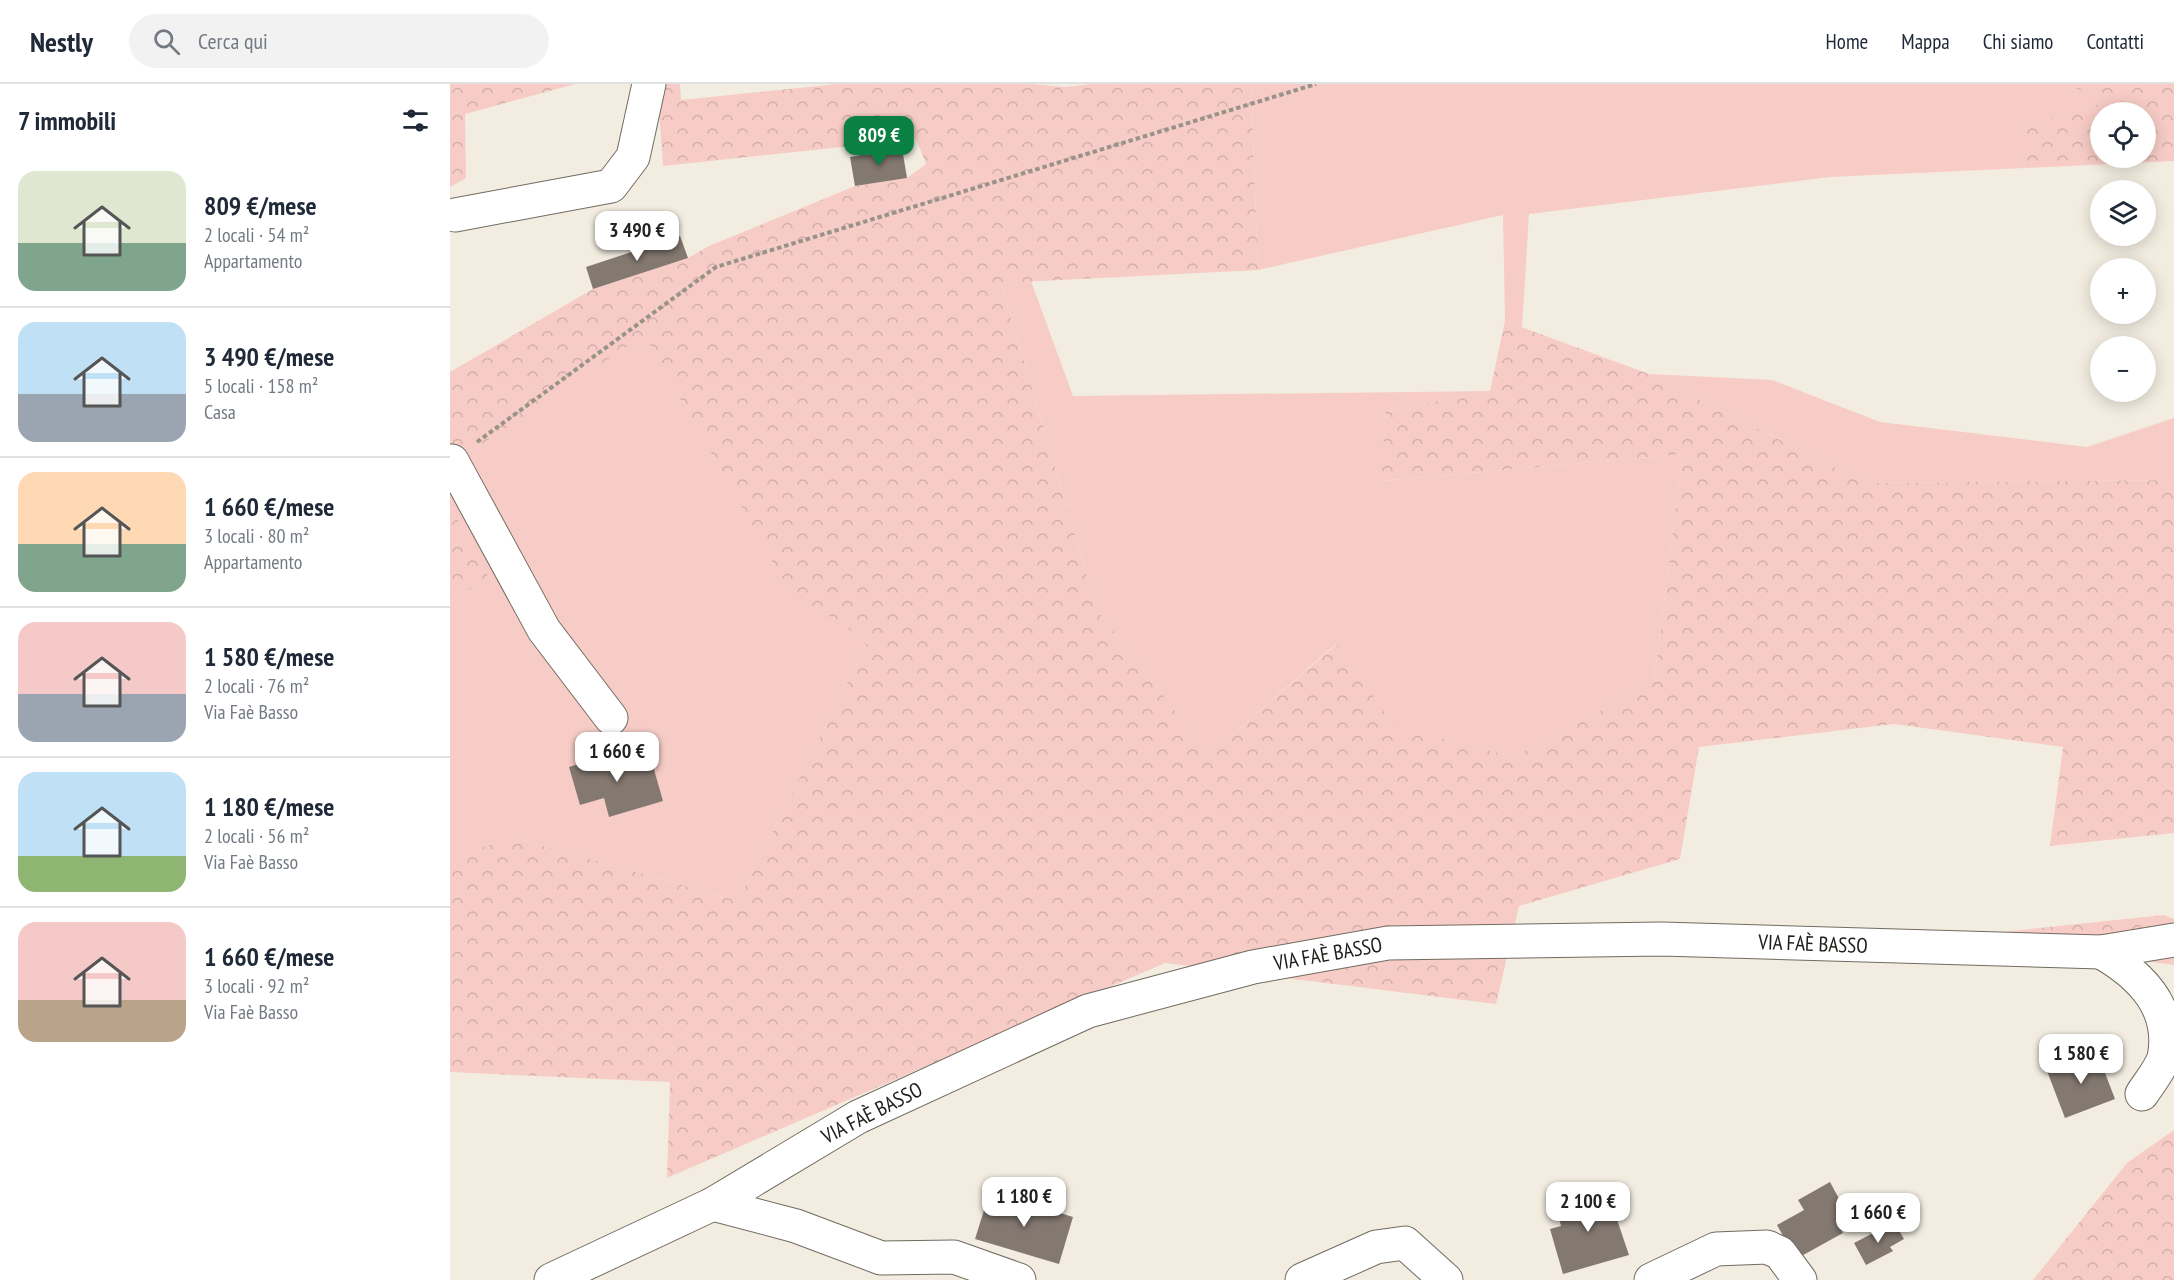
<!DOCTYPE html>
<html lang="it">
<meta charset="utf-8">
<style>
:root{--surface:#fff;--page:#f2f2f3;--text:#1f2937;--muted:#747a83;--line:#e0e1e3;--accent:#0b8043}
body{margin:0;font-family:"PT Sans Narrow",sans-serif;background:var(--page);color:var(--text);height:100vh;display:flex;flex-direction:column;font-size:22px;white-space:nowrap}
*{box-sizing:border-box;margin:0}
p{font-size:20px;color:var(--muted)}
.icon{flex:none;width:33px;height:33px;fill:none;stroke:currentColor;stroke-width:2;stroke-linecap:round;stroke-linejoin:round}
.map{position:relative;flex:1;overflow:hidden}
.drawer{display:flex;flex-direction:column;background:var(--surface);width:450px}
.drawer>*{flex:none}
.buttons{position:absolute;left:1640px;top:18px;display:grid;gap:12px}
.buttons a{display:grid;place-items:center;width:66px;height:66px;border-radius:50%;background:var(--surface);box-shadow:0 3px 15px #0003;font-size:30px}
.price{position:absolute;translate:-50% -51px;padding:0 14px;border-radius:12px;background:#fff;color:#222;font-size:20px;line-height:39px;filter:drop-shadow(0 2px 3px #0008)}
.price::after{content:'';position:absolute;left:50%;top:36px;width:18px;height:14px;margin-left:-9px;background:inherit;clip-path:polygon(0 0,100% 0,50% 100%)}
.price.selected{background:var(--accent);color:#fff}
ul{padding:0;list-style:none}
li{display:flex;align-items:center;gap:18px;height:150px;padding:0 18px}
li+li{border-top:2px solid var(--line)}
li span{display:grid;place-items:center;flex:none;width:168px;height:120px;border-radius:18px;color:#555}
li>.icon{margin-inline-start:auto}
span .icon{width:72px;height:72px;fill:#fffc;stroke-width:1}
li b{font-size:26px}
h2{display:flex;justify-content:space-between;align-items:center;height:72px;padding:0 18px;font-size:26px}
header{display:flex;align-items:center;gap:36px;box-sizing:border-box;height:84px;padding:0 30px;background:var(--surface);border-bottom:2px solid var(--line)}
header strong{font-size:28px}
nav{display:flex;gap:33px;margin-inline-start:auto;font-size:21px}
.search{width:420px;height:54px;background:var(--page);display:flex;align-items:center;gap:15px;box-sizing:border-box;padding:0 21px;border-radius:33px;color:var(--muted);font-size:22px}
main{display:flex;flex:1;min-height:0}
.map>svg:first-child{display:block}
.green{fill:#f7ccc6}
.forest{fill:url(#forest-crowns);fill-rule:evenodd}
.building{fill:#847971}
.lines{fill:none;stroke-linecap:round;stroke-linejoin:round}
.minor-casing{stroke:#716b60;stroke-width:35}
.path{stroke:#97938a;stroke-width:4;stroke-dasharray:4.5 3;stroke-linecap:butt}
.minor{stroke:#fff;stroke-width:33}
.labels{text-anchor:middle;stroke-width:4.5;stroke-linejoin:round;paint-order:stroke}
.street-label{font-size:21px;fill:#1f1d19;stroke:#fff}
</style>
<header>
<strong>Nestly</strong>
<div class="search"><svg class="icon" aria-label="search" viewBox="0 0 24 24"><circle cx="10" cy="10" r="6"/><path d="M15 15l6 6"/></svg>Cerca qui</div>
<nav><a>Home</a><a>Mappa</a><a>Chi siamo</a><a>Contatti</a></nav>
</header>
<main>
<section class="drawer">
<h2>7 immobili<svg class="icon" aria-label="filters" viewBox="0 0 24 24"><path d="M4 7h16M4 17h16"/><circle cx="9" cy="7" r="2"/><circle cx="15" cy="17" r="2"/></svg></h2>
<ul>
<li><span style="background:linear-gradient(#dfe7d0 60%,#7fa58c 0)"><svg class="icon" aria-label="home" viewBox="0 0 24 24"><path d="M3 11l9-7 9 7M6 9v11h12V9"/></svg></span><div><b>809 €/mese</b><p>2 locali · 54 m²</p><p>Appartamento</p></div></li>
<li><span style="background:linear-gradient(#bfe0f5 60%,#9aa5b1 0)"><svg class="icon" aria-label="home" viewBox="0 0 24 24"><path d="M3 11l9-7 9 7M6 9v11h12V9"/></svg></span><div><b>3 490 €/mese</b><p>5 locali · 158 m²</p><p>Casa</p></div></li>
<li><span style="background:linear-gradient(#ffd9b3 60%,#7fa58c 0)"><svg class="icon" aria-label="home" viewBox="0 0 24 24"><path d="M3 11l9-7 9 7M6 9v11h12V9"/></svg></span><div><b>1 660 €/mese</b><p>3 locali · 80 m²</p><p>Appartamento</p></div></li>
<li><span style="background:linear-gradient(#f6c9c9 60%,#9aa5b1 0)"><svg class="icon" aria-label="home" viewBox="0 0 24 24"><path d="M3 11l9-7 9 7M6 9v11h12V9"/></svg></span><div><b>1 580 €/mese</b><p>2 locali · 76 m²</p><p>Via Faè Basso</p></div></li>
<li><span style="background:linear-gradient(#bfe0f5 70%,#8fb573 0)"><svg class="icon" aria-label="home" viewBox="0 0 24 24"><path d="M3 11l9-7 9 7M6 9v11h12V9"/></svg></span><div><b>1 180 €/mese</b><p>2 locali · 56 m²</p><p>Via Faè Basso</p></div></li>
<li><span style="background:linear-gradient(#f6c9c9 65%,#b9a48a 0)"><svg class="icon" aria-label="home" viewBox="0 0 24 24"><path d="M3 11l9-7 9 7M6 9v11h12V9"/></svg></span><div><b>1 660 €/mese</b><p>3 locali · 92 m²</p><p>Via Faè Basso</p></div></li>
</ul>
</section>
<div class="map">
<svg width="1724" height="1196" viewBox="0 0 1724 1196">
<defs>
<pattern id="forest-crowns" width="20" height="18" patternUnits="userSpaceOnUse" patternTransform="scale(1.5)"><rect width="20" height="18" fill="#f7ccc6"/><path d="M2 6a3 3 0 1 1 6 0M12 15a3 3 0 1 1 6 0" fill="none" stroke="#d3afaa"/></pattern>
</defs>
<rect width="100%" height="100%" fill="#f3ede1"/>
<!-- green -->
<g class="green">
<path d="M801 0H1616L1660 17 1575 44V84L1380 93 1079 130 1072 243 1055 237 1053 131 808 186Z"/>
<path d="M581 197 623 312 1040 307 936 327 932 397 1233 370 1204 598 1064 673 944 643 886 560 759 671 647 526 551 199Z"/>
<path d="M194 250 340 507 418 557 288 817 66 754 0 776V519L37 492 0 422V373L25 365Z"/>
<path d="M1199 290 1322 296 1430 338 1637 363 1724 334V396L1415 399Z"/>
</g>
<!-- forest -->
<g class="forest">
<path d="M0 0H125L15 30 16 94 0 103Z"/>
<path d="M207 0H230L231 16 387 0H582L616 3 640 0H801L808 186 551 199 647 526 759 671 887 560 944 642 1064 673 1204 598 1233 370 931 397 936 327 1040 307 1055 237 1199 290 1415 399 1724 396V749L1600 762 1613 663 1444 640 1249 663 1230 775 1069 822 1046 920 715 879 217 1094 220 998 0 988V772L66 754 288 817 418 557 340 508 194 251 25 365 0 373V288L143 205 238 174 259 162 405 102 457 94 476 80 466 55 213 82Z"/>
<path d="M1615 0H1724V77L1575 84V44L1659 17ZM1650 28H1695V74H1650Z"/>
<path d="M0 422 38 492 0 519Z"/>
<path d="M1714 831 1724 835V881L1514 852Z"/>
<path d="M1724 1046V1196H1583L1677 1079Z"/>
</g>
<!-- building -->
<g class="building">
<path d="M452 64 457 94 405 102 400 73Z"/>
<path d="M230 152 238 174 143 205 136 183Z"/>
<path d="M181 665 185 680 201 675 213 717 159 733 154 714 130 721 119 683Z"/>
<path d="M1647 968 1665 1015 1615 1034 1597 987Z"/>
<path d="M1380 1098 1401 1137 1390 1143 1393 1149 1346 1175 1327 1141 1354 1126 1348 1116Z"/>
<path d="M1157 1106 1179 1171 1113 1190 1100 1145 1111 1142 1106 1123Z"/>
<path d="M540 1107 623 1133 609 1180 525 1155Z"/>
<path d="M1446 1141 1454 1155 1440 1163 1443 1167 1416 1181 1404 1159 1431 1145 1433 1148Z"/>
</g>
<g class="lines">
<!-- minor casing -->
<g class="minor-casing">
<g id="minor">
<path d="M5 131 161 102 183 73 199 0"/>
<path d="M2 377 94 546 161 634"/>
<path d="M1651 868C1691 891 1724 924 1714 974 1710 986 1699 999 1692 1010"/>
<path d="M263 1120 346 1142 431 1174 504 1173 569 1196"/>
<path d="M101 1196 263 1120 408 1033 638 927 803 883 938 859 1212 855 1651 868 1724 856"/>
<path d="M852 1196 926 1163 955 1159 996 1196"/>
<path d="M1201 1196 1266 1165 1317 1163 1330 1169 1350 1196"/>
</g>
</g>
<!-- path -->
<path class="path" d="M27 358 266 183 866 0"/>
<!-- minor -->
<use href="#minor" class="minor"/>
</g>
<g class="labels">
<!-- street labels -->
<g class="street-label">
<text transform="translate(1363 860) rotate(2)" y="7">VIA FAÈ BASSO</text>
<text transform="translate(878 870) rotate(-10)" y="7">VIA FAÈ BASSO</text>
<text transform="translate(422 1029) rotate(-27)" y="7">VIA FAÈ BASSO</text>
</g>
</g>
</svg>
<div class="buttons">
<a><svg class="icon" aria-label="locate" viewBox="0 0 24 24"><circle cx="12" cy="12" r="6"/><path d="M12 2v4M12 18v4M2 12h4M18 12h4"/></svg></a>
<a><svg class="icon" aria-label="layers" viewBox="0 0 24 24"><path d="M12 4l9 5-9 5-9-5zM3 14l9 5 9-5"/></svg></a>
<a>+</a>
<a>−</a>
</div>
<b class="price selected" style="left:429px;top:83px">809 €</b>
<b class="price" style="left:187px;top:178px">3 490 €</b>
<b class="price" style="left:167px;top:699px">1 660 €</b>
<b class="price" style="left:1631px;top:1001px">1 580 €</b>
<b class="price" style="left:574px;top:1144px">1 180 €</b>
<b class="price" style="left:1138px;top:1149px">2 100 €</b>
<b class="price" style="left:1428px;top:1160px">1 660 €</b>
</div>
</main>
